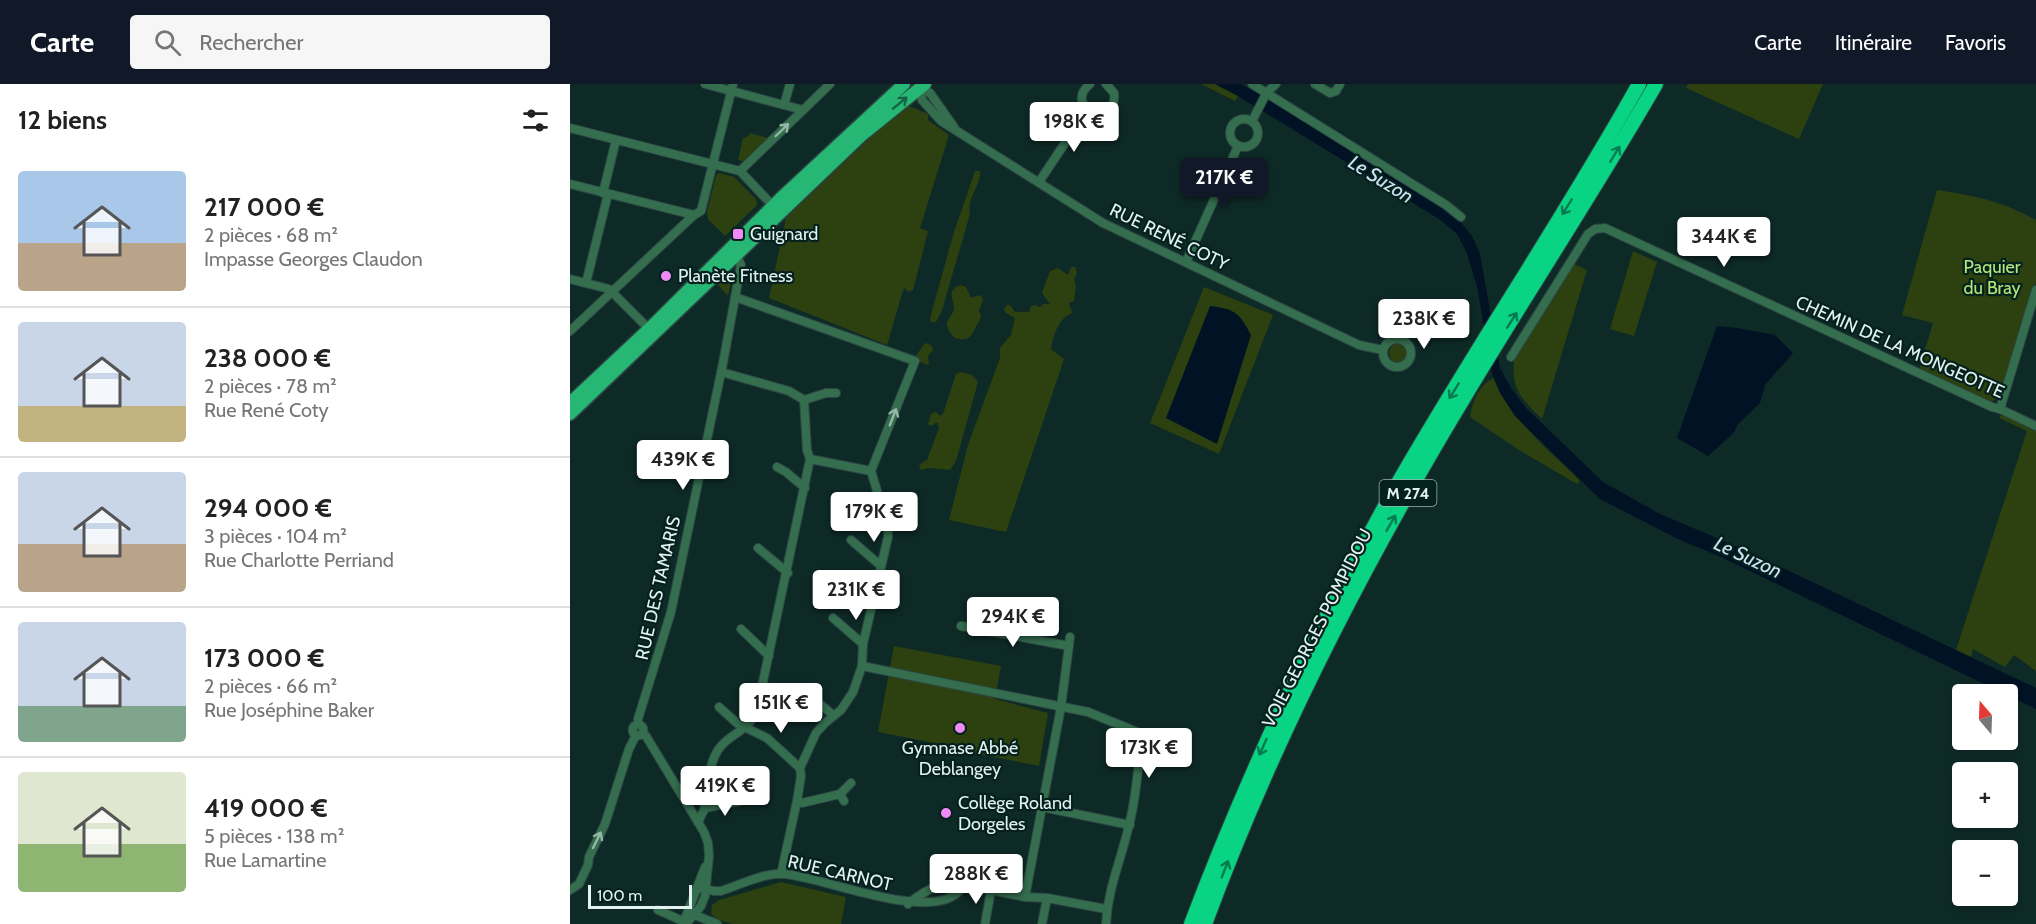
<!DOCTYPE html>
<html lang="fr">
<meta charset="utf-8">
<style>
:root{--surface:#fff;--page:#f6f6f6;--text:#222;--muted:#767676;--line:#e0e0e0;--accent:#111827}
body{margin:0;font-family:Cabin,sans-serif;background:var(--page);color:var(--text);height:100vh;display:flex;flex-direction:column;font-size:22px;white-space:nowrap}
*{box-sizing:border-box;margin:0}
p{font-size:20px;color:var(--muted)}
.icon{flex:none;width:33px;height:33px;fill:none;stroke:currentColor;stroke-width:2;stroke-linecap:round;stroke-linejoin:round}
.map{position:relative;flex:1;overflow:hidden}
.details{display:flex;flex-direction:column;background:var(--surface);width:570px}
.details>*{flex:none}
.needle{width:39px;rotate:341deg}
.fabs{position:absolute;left:1382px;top:600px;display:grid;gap:12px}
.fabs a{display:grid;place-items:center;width:66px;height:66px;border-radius:6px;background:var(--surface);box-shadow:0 3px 9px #0003;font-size:30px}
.scale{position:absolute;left:18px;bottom:15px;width:104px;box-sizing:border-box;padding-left:6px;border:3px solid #e2f2f0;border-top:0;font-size:16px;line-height:21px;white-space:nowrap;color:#e2f2f0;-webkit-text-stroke:4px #04211e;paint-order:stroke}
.price{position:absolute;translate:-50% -51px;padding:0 14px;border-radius:6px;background:#fff;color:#222;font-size:20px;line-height:39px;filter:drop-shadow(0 2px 3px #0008)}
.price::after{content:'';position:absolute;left:50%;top:36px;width:18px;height:14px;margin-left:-9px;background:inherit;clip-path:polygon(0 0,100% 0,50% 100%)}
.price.current{background:var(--accent);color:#fff}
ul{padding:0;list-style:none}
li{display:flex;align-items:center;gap:18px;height:150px;padding:0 18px}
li+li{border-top:2px solid var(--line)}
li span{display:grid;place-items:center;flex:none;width:168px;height:120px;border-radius:6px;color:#555}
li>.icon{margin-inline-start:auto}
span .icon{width:72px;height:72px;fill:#fffc;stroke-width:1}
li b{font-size:26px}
h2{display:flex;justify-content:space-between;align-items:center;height:72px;padding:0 18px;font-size:26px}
header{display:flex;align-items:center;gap:36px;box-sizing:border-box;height:84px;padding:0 30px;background:var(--accent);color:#fff}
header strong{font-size:28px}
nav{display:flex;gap:33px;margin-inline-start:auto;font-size:21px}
.search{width:420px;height:54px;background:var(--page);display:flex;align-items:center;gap:15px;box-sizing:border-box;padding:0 21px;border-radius:6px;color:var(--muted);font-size:22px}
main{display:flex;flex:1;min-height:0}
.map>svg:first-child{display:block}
.green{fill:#2c410f}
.water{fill:#001224}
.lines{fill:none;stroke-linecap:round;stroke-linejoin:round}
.street-casing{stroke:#2c4643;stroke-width:10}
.primary-casing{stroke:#2c4643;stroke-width:15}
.highway-casing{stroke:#2c4643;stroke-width:16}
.street{stroke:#346e4e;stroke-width:8}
.primary{stroke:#26b775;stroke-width:12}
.highway{stroke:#08d484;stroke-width:14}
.oneway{stroke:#136445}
.oneway2{stroke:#94b7a7}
.oneway3{stroke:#067a51}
.poi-dot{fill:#f08bf5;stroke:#04211e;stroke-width:2}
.labels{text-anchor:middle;stroke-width:4.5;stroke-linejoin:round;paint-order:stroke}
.shield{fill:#04211e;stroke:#9fb3b1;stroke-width:1.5}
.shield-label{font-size:16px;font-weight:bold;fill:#e2f2f0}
.poi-label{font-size:18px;fill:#e2f2f0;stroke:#04211e;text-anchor:start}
.street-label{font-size:18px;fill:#e2f2f0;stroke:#04211e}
.park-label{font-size:18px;fill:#b4e778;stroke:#04211e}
.water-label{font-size:20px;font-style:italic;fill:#cfe3f3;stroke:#04211e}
</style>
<header>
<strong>Carte</strong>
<div class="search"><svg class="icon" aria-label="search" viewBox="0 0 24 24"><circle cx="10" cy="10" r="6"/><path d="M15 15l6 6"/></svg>Rechercher</div>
<nav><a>Carte</a><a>Itinéraire</a><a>Favoris</a></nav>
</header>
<main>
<section class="details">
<h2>12 biens<svg class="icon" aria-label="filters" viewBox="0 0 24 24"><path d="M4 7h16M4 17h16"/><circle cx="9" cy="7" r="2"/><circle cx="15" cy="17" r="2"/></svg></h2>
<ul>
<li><span style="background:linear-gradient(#a9c7e8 60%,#b9a48a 0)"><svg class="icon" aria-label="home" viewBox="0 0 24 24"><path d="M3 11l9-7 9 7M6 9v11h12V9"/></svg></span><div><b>217 000 €</b><p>2 pièces · 68 m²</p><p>Impasse Georges Claudon</p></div></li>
<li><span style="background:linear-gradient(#c9d6e8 70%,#c2b280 0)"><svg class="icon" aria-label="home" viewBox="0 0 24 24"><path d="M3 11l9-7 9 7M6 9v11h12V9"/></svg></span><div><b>238 000 €</b><p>2 pièces · 78 m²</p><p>Rue René Coty</p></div></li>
<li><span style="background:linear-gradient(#c9d6e8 60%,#b9a48a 0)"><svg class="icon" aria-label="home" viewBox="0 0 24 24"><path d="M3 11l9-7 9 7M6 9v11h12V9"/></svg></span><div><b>294 000 €</b><p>3 pièces · 104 m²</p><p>Rue Charlotte Perriand</p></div></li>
<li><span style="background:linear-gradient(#c9d6e8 70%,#7fa58c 0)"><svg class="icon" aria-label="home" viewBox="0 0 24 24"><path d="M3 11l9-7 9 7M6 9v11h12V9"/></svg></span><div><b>173 000 €</b><p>2 pièces · 66 m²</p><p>Rue Joséphine Baker</p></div></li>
<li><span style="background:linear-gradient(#dfe7d0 60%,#8fb573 0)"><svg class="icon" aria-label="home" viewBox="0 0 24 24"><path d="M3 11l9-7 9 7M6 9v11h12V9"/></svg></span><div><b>419 000 €</b><p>5 pièces · 138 m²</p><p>Rue Lamartine</p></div></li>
</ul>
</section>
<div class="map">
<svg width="1466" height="840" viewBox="0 0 1466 840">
<rect width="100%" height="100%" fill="#0e2a27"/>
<!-- green -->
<g class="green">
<path d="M631 0H645L668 12 665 17Z"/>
<path d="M1118 0H1253L1229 55 1116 4Z"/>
<path d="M337 21 358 30V36L379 51 350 144 358 147 343 206 338 208 334 203 317 261 199 214 216 134 324 31 333 26Z"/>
<path d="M180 49 198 54 173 77 168 76 173 54 177 53Z"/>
<path d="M405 87H410C411 103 396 114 400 130L372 226 366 238H361L360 234 384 148Z"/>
<path d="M149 89 164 93 186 115 187 121 155 152 138 135 137 127 146 92Z"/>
<path d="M1367 106C1406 112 1431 117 1466 136V198L1431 311 1423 317H1416L1349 286 1363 239 1332 231Z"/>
<path d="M1063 167 1087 178 1064 252 1040 245Z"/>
<path d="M1002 179 1017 186 972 335C950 313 941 306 944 274Z"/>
<path d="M501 183H505L507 189 504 195 506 202 504 217 499 219 502 229C489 234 483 251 481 265L494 275 436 448 379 436 398 361 430 274V264L441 251 445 234 436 229 434 225 437 221H440L445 228H459L461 222 465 221 470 223 473 220H480L472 209 480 187 488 184 498 191Z"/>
<path d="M156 191H160L162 193 158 212 147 200Z"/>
<path d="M391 201 396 203 401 214 409 211 412 213 413 217 409 226C412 234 411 234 407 241 401 252 400 258 385 254 367 236 385 235 384 222 383 216 381 214 382 207L386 203Z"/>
<path d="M634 203 703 231 649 370 580 339Z"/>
<path d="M355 259 361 261 363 266 358 272 359 281 346 277 345 273Z"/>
<circle cx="829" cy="269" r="10"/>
<path d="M390 288 402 291 408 298 386 377 380 386 359 384 351 386 349 381 357 376 369 344 368 339H365L362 342 358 340 361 330 366 328 370 332 373 330 386 290Z"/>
<path d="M924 294C940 336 977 364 1009 396V398L1007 400 949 366 900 333C902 318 909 300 924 294Z"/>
<path d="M1432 330 1466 344V587L1444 571 1435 583 1403 565 1401 573 1386 566 1457 347 1429 334Z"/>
<path d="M324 562 431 582 425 615 478 629 469 682 394 667V665L308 648Z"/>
<path d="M211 798 276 813 271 840H162L146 835 141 829 142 821 149 816Z"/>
</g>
<!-- water -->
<g class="water">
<path d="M645 0H671L699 15 884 130 902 152 910 170 930 284 941 304 956 324 1033 398 1090 430 1175 466 1466 604V625L1151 473 1108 455 1030 415 945 332 930 309 922 290 907 202 896 167 887 150 869 135 668 12Z"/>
<path d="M640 222C666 225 669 229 681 251L647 360 596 334Z"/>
<path d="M1147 242 1167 244 1205 251 1223 269 1195 301 1190 319 1168 340 1164 348 1156 356 1138 372 1107 354Z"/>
</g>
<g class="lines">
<!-- street casing -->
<g class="street-casing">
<g id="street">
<path d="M135 0 233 26"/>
<path d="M520 0C491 24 548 46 544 9L536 0"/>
<path d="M682 0 876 121 891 133"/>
<path d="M745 0 760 9 766 7 770 0"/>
<path d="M350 3 352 16 371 37 533 139 789 261 813 266"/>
<path d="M350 3 360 9 384 43"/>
<path d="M214 21 220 0"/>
<circle cx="674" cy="49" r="14"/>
<path d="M682 37 697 8 706 0"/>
<path d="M0 44 170 87 205 124"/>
<path d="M170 87 260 0"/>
<path d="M469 98 517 26"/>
<path d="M0 100 124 131"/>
<path d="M33 109 46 56"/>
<path d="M616 178 668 62"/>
<path d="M0 195 39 205 79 245"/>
<path d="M16 199 38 110"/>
<path d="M165 213 345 277 301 387 318 443V453L293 560 292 582 283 608 271 626 255 639 246 649 230 684 231 692 227 717 211 790"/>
<path d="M0 247 124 131 131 127 163 0"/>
<circle cx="827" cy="269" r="14"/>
<path d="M941 273 1018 150 1025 145 1035 144 1422 323 1430 325 1466 342"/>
<path d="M234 316 256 309H266"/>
<path d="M1430 325 1466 206"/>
<path d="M240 375 301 387"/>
<path d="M207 383 216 388 235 404"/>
<path d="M281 456 311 482"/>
<path d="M188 464 218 489"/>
<path d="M263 534 293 560"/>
<path d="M391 542 499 562"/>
<path d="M171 545 199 572"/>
<path d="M292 582 518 628 572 650C568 680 567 712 559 741 551 777 538 803 536 840"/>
<path d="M244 615 263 631"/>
<path d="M149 623 168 640 197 654 230 684"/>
<path d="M68 640V635L101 528 153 279 171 181 165 170"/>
<circle cx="68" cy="646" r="5.5"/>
<path d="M72 650 76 652 134 748 138 759 139 772 135 812 131 822 116 840"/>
<path d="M270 710 281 699"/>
<path d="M227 717 232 719 270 710 274 717"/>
<path d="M472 723 560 741"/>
<path d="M135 724 170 717"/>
<path d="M128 738 135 724C131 714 134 707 137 697 140 686 142 675 148 666 160 648 177 650 187 626L240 375 237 366 234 316 219 307 151 288"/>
<path d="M127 803 144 807H151C169 801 196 788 214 790 254 793 362 840 390 806 388 803 387 799 383 798 372 796 346 813 338 820"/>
<path d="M0 806 9 800 18 781 19 773 35 740 59 665 66 651"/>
<path d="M390 806 396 801 455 813 491 623 500 553"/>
<path d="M455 813 477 814 536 825"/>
<path d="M88 826 117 839"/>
<path d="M120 829 147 840"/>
<path d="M113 840 135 783"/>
<path d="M415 840 421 806"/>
<path d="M472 840 477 814"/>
</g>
</g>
<!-- primary casing -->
<g class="primary-casing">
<g id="primary">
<path d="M0 319 79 245 211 114 334 0"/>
<path d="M0 330 292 51 355 0"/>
</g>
</g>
<!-- highway casing -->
<g class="highway-casing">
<g id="highway">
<path d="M621 840C678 690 745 546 824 406 902 269 992 138 1069 0"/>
<path d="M635 840C704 653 795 477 898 307 960 204 1026 104 1086 0"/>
</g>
</g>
<!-- street -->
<use href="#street" class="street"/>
<!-- primary -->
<use href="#primary" class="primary"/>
<!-- highway -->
<use href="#highway" class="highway"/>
</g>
<!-- one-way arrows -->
<defs><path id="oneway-shaft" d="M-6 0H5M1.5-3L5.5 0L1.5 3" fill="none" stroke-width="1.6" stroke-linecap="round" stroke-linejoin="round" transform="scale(1.5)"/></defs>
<use class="oneway" href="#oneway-shaft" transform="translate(330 19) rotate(-39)"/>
<g class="oneway2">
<use href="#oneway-shaft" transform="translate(212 46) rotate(-44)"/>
<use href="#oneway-shaft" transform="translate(323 333) rotate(-69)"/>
<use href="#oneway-shaft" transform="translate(27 756) rotate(-64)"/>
</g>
<g class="oneway3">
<use href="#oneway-shaft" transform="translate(1045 70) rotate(-59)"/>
<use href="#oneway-shaft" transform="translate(997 123) rotate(122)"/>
<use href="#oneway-shaft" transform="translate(942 236) rotate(-58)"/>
<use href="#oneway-shaft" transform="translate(884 307) rotate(122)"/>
<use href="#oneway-shaft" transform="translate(821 439) rotate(-60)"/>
<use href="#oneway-shaft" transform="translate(693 663) rotate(114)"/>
<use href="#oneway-shaft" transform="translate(655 785) rotate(-69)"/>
</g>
<!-- markers -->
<g class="poi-dot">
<rect x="162" y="144" width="12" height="12" rx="3"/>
<circle cx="96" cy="192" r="6"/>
<circle cx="390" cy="644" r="6"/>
<circle cx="376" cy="729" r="6"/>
</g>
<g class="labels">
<!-- shield labels -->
<rect class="shield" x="809.5" y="396" width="57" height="26" rx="4.5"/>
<g class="shield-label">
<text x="838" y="415">M 274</text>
</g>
<!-- poi labels -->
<g class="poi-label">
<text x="180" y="156">Guignard</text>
<text x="108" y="198">Planète Fitness</text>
<text x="390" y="670" text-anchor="middle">Gymnase Abbé<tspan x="390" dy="21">Deblangey</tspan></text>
<text x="388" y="725">Collège Roland<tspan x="388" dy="21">Dorgeles</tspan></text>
</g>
<!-- street labels -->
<g class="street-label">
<text transform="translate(599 153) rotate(26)" y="6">RUE RENÉ COTY</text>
<text transform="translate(1330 263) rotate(24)" y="6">CHEMIN DE LA MONGEOTTE</text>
<text transform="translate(88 504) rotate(-77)" y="6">RUE DES TAMARIS</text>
<text transform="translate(747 544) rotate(-63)" y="6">VOIE GEORGES POMPIDOU</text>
<text transform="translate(270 789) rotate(13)" y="6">RUE CARNOT</text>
</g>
<!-- park labels -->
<g class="park-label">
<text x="1422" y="189">Paquier<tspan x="1422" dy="21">du Bray</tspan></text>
</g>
<!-- water labels -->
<g class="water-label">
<text transform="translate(811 95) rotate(32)" y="7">Le Suzon</text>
<text transform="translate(1178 473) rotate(25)" y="7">Le Suzon</text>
</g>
</g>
</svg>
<div class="fabs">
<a><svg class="needle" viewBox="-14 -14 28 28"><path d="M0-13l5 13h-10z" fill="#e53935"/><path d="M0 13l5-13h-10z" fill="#767676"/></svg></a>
<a>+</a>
<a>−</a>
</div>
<div class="scale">100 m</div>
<b class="price" style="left:504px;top:69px">198K €</b>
<b class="price current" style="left:654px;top:125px">217K €</b>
<b class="price" style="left:1154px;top:184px">344K €</b>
<b class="price" style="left:854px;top:266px">238K €</b>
<b class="price" style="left:113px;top:407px">439K €</b>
<b class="price" style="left:304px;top:459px">179K €</b>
<b class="price" style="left:286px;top:537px">231K €</b>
<b class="price" style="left:443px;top:564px">294K €</b>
<b class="price" style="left:211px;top:650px">151K €</b>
<b class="price" style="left:579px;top:695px">173K €</b>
<b class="price" style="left:155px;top:733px">419K €</b>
<b class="price" style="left:406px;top:821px">288K €</b>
</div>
</main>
